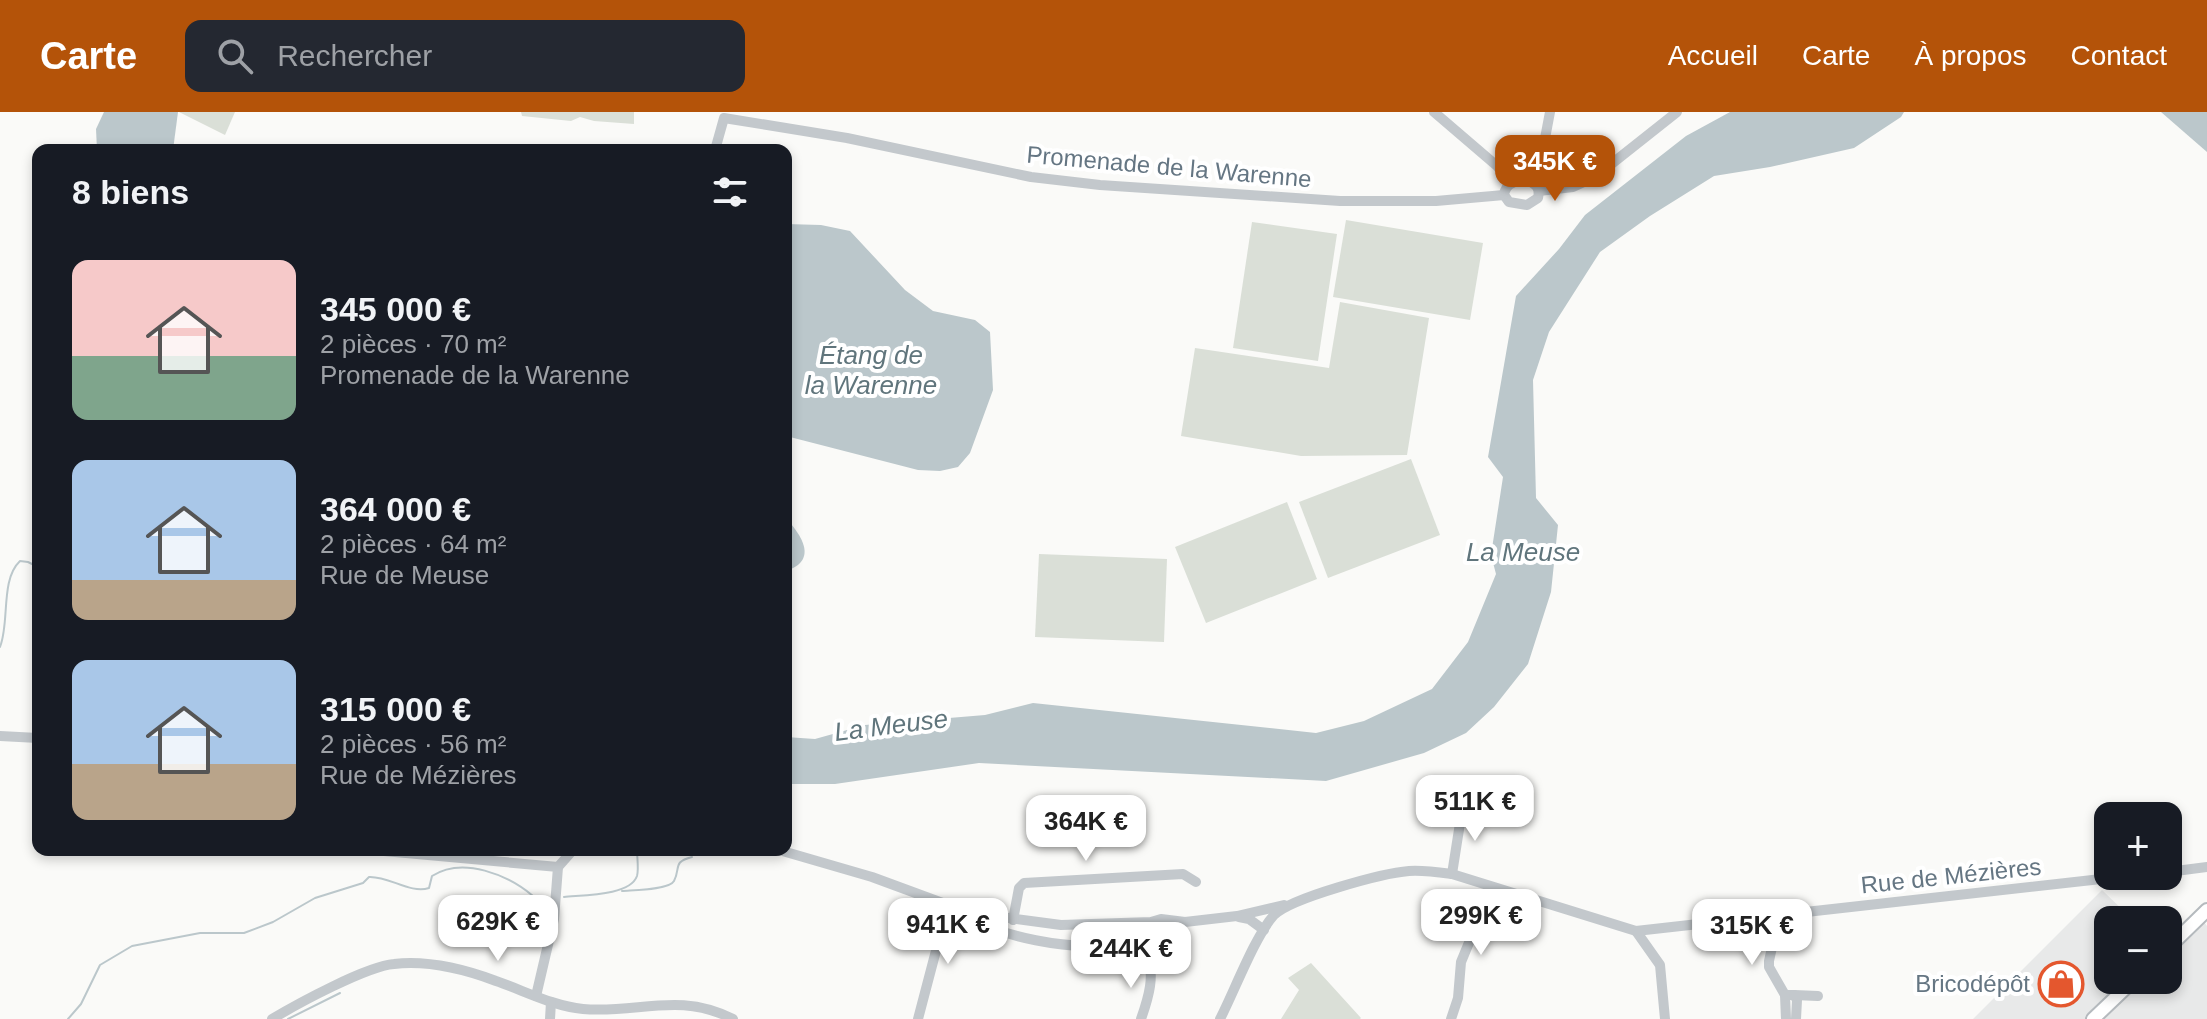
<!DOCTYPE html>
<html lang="fr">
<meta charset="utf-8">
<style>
:root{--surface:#171b24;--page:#242831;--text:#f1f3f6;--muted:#9ea1a6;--accent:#b45309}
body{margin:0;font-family:Arial,sans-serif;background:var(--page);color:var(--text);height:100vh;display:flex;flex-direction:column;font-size:30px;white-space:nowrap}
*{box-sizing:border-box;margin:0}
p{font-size:26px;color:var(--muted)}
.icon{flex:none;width:44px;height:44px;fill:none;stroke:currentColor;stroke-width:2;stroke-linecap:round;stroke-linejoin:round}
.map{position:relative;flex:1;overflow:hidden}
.side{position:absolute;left:32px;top:32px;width:760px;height:712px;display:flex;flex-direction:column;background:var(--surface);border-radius:16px;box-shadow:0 4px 12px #0003}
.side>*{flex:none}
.tools{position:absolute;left:2094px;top:690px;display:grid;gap:16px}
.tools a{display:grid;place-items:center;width:88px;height:88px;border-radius:16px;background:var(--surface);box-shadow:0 4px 12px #0003;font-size:40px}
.price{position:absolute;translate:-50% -68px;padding:0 18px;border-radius:16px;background:#fff;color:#222;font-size:26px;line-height:52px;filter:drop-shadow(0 2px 4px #0008)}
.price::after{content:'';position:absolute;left:50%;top:48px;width:24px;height:18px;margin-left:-12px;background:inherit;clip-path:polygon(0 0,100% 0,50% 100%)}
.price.active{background:var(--accent);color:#fff}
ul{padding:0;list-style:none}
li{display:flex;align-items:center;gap:24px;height:200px;padding:0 40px}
li span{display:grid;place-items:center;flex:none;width:224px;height:160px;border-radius:16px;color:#555}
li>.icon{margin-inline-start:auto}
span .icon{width:96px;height:96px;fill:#fffc;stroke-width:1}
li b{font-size:34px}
h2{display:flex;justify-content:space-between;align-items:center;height:96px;padding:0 40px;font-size:34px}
header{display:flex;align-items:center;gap:48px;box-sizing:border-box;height:112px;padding:0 40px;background:var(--accent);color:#fff}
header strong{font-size:38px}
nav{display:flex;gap:44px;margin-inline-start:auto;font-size:28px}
.search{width:560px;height:72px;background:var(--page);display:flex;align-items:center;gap:20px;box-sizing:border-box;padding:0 28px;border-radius:16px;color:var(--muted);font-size:30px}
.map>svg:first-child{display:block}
.built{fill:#e8e9e9}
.green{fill:#dadfd7}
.water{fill:#bbc7cb}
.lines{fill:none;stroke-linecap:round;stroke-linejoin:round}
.stream{stroke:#bbc7cb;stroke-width:2}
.major-casing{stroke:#b5babe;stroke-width:16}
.minor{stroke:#c3c8cc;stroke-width:10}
.major{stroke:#fff;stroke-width:12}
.labels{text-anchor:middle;stroke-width:8;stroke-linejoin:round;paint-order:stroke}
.street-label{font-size:24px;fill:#657683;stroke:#fff}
.poi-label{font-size:24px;fill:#657683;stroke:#fff;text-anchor:end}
.water-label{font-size:26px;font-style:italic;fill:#60757c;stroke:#fff}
</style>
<header>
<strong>Carte</strong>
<div class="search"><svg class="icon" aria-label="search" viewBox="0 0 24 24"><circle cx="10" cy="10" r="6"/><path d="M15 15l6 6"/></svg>Rechercher</div>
<nav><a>Accueil</a><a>Carte</a><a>À propos</a><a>Contact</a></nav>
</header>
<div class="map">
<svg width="2207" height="907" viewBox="0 0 2207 907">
<rect width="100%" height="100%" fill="#fafaf8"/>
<!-- built -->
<path class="built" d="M2102 778 2133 808H2108V868H2168V830L2198 802 2207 814V907H1973Z"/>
<!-- green -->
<g class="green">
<path d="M179 0H235L225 23Z"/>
<path d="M521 0H634V12L594 9 580 5 571 9 522 4Z"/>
<path d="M1346 108 1483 131 1470 208 1333 185Z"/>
<path d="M1252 110 1337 122 1318 249 1233 236Z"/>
<path d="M1340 190 1429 206 1407 343 1301 344 1181 324 1195 236 1329 256Z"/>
<path d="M1411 347 1440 423 1328 466 1299 390Z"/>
<path d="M1287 390 1317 467 1206 511 1175 435Z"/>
<path d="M1039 442 1167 447 1164 530 1035 525Z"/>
<path d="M1311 851 1361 906 1360 907H1281L1299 878 1288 866Z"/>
</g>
<!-- water -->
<g class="water">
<path d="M104 0H178L173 38H97L96 17Z"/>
<path d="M1730 0H1904L1901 5 1854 36 1770 55 1714 64 1650 104 1600 140 1549 220 1533 268 1536 386 1558 413 1551 480 1528 552 1494 595 1466 621 1424 641 1326 669 979 651 835 672H786V625L815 627 865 613 985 603 1033 591 1316 621 1364 609 1432 577 1468 530 1496 462 1491 443 1503 365 1488 345 1516 184 1559 137 1585 103 1686 24Z"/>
<path d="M2161 0H2207V40Z"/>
<path d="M786 112 821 113 850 119 905 178 933 199 975 208 990 220 993 278 970 341 958 355 940 359 918 358 786 324Z"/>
<path d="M786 406C801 423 819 448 786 459Z"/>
</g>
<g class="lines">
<!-- stream -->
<g class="stream">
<path d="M0 535C10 510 0 468 20 449L28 450 38 455"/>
<path d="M622 779C633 778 669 778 674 769 681 756 672 750 692 745"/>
<path d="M564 785C582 783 630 784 637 764 639 757 637 746 637 738"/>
<path d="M68 907 81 892 100 853 132 834 200 821H244L273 810 315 786 363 771 369 765C389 764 410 782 429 776L432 764C463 744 508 763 533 784"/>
<path d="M288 907 340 881"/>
</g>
<!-- major casing -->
<g class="major-casing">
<g id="major">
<path d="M2168 836 2207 798"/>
<path d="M2093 907 2134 868"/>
</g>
</g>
<!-- minor -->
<g class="minor">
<path d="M1434 0 1497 54 1512 71"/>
<path d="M715 38 724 6 847 26 1031 65 1100 73 1340 89H1436L1504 83"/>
<path d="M1529 69C1537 73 1540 77 1538 86L1527 93 1509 90 1504 83C1506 69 1517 69 1529 69Z"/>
<path d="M1531 70 1539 58 1550 0"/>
<path d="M1539 79 1573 75 1595 65 1677 0"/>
<path d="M0 624 38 626"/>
<path d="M373 738 558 755"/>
<path d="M779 738 872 765 948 793 994 804 1061 813 1151 810 1161 807 1185 810 1237 804 1284 793"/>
<path d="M2168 760 2207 755"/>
<path d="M1452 762 1463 692"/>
<path d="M1779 803 1769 849V855L1785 883 1786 907"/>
<path d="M1239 805 1249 807 1264 818"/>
<path d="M1013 808 1019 776 1024 771 1183 762 1196 770"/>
<path d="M1130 812V829C1134 835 1139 837 1144 843 1158 858 1147 890 1141 907"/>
<path d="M1636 819 1660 853 1665 907"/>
<path d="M1785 883H1794L1797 888 1796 907"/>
<path d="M1794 883 1818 884"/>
<path d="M536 884 554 807 558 755 573 738"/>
<path d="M272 907C297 892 367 854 394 852 429 848 464 857 496 869 525 879 553 894 583 897 638 902 678 879 733 907"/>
<path d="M550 907 551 890"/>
<path d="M918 907 948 793C985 824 1084 844 1130 829"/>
<path d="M1220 907C1234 880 1255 824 1274 803 1291 786 1383 761 1409 759 1423 758 1437 760 1452 762L1636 819 2128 764"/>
<path d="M1451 907 1458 886 1461 850 1492 775"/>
</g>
<!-- major -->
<use href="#major" class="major"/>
</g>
<!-- icons -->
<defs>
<g id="shop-ring" transform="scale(2.3)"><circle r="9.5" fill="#fff" stroke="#e4572e" stroke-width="1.5"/><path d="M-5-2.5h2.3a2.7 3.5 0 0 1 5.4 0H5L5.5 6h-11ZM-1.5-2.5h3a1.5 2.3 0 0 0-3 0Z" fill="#e4572e"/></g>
</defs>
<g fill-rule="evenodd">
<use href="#shop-ring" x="2061" y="872"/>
</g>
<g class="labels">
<!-- street labels -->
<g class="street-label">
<text transform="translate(1169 55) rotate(5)" y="8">Promenade de la Warenne</text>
<text transform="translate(1951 764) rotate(-6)" y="8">Rue de Mézières</text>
</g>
<!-- poi labels -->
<g class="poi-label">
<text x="2030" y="880">Bricodépôt</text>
</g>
<!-- water labels -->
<g class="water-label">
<text x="871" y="252">Étang de<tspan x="871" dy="30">la Warenne</tspan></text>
<text x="1523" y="449">La Meuse</text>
<text transform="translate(891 613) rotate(-7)" y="9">La Meuse</text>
</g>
</g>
</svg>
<div class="tools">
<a>+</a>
<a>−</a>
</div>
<b class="price active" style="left:1555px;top:91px">345K €</b>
<b class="price" style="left:1475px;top:731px">511K €</b>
<b class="price" style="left:1086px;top:751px">364K €</b>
<b class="price" style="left:1481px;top:845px">299K €</b>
<b class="price" style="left:498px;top:851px">629K €</b>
<b class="price" style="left:948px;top:854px">941K €</b>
<b class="price" style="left:1752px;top:855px">315K €</b>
<b class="price" style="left:1131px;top:878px">244K €</b>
<section class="side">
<h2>8 biens<svg class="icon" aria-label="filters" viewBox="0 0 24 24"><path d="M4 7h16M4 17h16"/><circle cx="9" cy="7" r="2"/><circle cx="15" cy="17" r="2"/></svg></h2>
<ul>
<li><span style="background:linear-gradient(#f6c9c9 60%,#7fa58c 0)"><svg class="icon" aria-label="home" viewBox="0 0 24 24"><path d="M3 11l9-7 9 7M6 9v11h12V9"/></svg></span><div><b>345 000 €</b><p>2 pièces · 70 m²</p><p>Promenade de la Warenne</p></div></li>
<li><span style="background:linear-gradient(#a9c7e8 75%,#b9a48a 0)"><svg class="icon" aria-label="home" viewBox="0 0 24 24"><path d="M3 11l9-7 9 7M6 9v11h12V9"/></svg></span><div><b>364 000 €</b><p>2 pièces · 64 m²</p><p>Rue de Meuse</p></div></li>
<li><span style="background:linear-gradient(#a9c7e8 65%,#b9a48a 0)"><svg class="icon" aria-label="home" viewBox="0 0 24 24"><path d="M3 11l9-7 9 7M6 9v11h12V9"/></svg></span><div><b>315 000 €</b><p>2 pièces · 56 m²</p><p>Rue de Mézières</p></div></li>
</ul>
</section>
</div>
